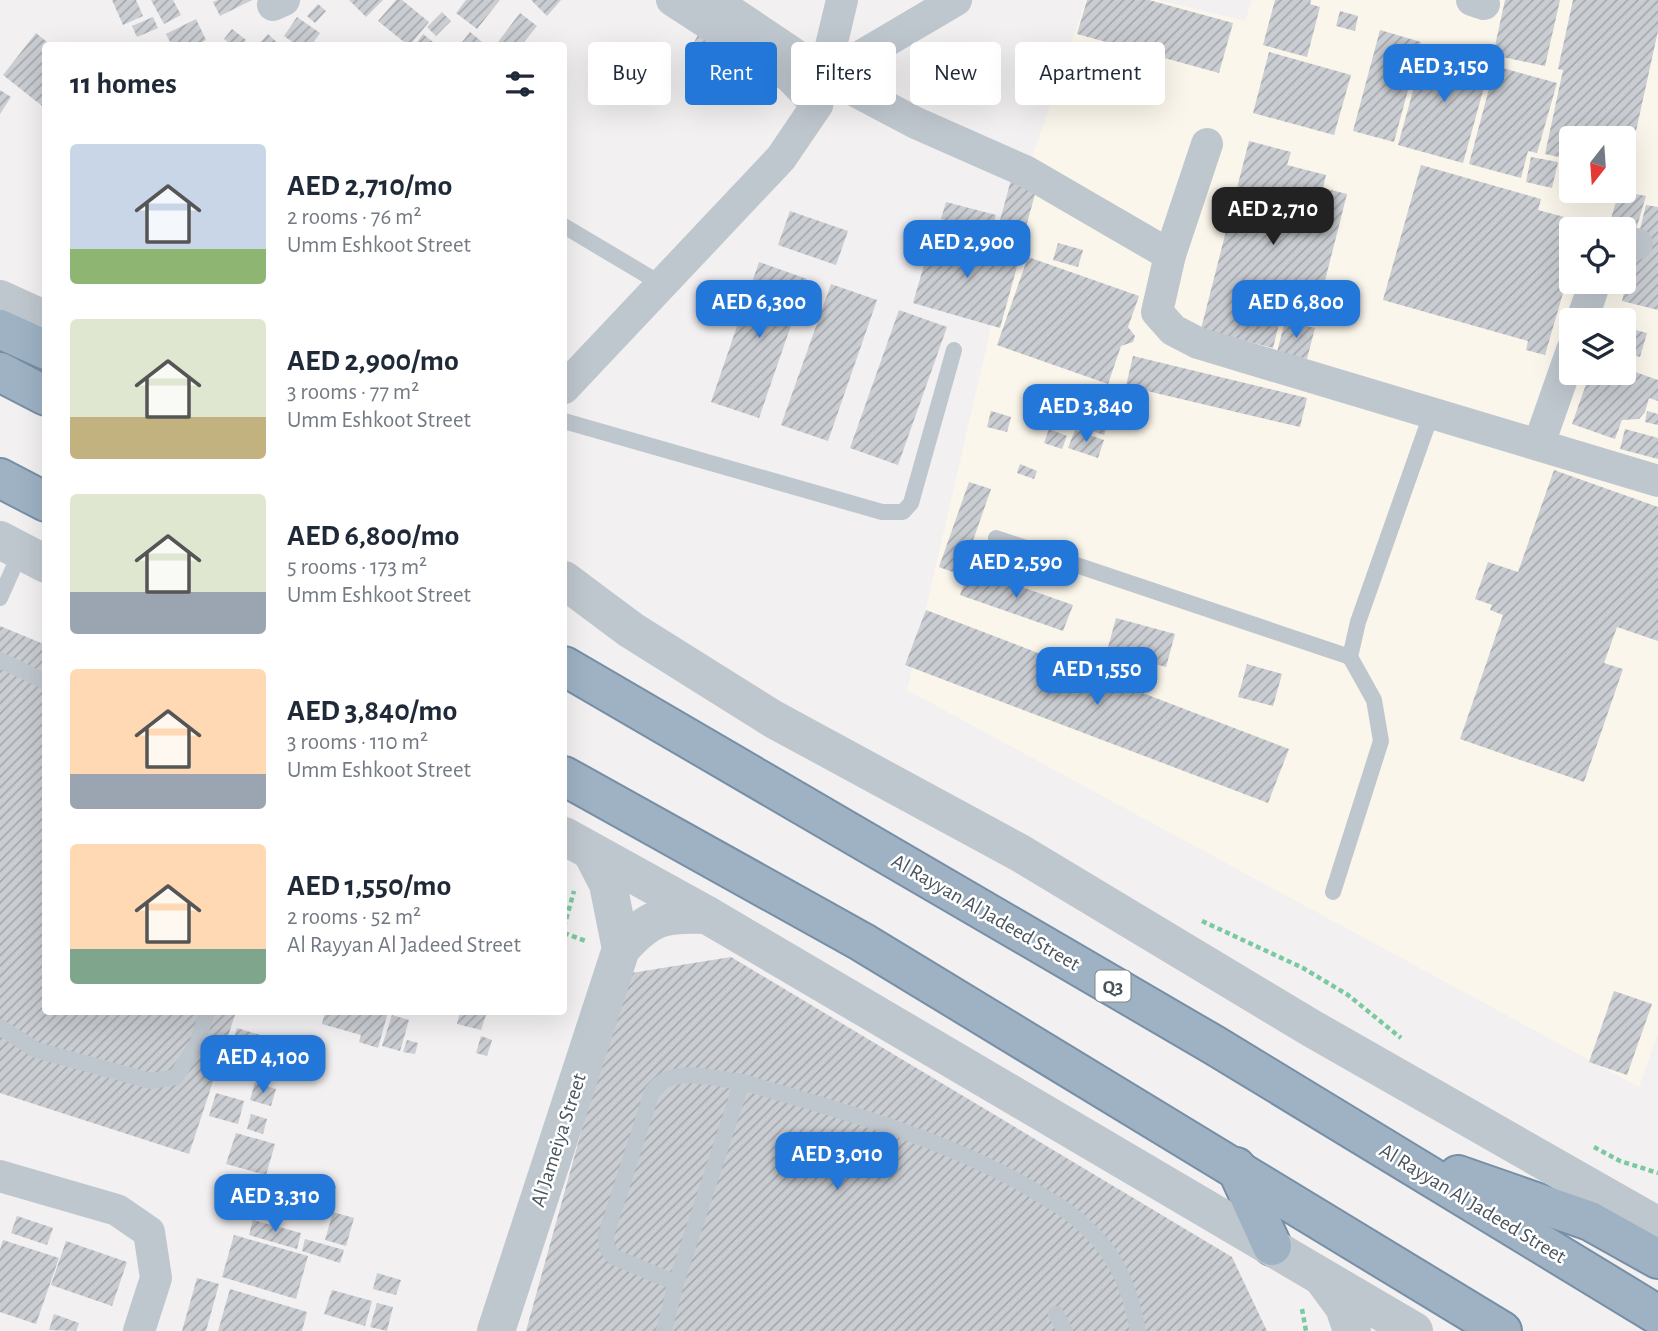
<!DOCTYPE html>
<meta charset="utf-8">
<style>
:root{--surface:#fff;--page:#f2f2f3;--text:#1f2937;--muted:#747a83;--accent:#2377d9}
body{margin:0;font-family:"Alegreya Sans",sans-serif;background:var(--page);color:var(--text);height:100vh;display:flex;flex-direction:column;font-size:26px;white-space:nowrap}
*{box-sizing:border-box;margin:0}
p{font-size:23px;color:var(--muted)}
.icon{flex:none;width:38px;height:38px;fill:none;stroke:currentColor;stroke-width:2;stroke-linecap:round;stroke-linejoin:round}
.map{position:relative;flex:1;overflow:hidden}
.panel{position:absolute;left:42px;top:42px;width:525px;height:973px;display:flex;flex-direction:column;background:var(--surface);border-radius:7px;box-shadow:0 7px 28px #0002}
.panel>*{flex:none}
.guide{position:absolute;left:588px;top:42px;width:665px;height:63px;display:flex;gap:14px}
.needle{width:46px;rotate:197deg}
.fabs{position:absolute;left:1559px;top:126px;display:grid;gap:14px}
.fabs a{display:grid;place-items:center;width:77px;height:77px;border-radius:7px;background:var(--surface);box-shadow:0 7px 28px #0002;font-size:35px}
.price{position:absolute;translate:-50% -60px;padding:0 16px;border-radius:14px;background:var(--accent);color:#fff;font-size:23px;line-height:46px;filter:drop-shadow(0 2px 4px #0008)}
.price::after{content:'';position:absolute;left:50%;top:42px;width:21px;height:16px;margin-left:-10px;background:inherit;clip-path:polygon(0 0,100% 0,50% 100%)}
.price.selected{background:#222;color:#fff}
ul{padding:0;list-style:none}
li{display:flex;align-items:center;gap:21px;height:175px;padding:0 28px}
li span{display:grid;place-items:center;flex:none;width:196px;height:140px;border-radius:7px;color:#555}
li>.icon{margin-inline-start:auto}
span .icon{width:84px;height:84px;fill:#fffc;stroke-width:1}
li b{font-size:30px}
h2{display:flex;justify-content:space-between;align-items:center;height:84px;padding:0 28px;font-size:30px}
.pill{padding:0 24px;border-radius:7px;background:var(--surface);box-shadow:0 7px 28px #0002;font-size:24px;line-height:63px}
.pill.selected{background:var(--accent);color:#fff}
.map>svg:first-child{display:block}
.commercial{fill:#fbf6eb;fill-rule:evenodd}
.building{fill:url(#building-hatch)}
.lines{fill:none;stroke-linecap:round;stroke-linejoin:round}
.trunk-casing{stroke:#768fa7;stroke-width:42}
.path{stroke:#7bc9a1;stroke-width:4.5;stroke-dasharray:5 3.5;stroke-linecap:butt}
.service{stroke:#bfc7ce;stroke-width:16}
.minor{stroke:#bfc7ce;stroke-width:32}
.tertiary{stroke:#bfc7ce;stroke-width:38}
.trunk{stroke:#9eb2c4;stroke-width:38}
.labels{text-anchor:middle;stroke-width:5;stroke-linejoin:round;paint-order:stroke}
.shield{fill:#fff;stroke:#80878d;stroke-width:2}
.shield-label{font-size:19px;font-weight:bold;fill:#49545c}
.street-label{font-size:21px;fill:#49545c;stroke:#fff}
</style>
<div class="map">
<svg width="1658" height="1331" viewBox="0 0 1658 1331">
<defs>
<pattern id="building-hatch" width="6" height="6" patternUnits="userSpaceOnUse" patternTransform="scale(1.75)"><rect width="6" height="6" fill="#cacdd2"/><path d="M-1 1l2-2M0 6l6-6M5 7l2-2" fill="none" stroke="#a6a9ae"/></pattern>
</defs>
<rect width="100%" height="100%" fill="#f2f0f0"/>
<!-- commercial -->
<path class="commercial" d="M1086 0H1158L1245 21 1252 0H1658V1033L1639 1087 907 690 1027 172ZM1572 138H1624V191H1572ZM1572 229H1624V282H1572ZM1572 320H1624V373H1572Z"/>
<!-- building -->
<g class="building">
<path d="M112 0H136L143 16 123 25Z"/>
<path d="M151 0H173L181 15 164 24Z"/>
<path d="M218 0H252L220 16 213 2Z"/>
<path d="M349 0H383L366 17Z"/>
<path d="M396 0H402L429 22 409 46 378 21Z"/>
<path d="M466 0H500L477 29 456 13Z"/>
<path d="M531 0H561L547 16Z"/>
<path d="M1087 0H1149L1233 23 1219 73 1077 34Z"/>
<path d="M1275 0H1311L1310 4 1320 7 1307 57 1263 45Z"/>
<path d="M1505 0H1560L1545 66 1493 55Z"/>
<path d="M1573 0H1658V31L1627 172 1624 171V138H1572V160L1545 154 1563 70 1558 69Z"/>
<path d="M318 4 326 11 315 23 307 16Z"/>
<path d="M1340 11 1358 16 1355 31 1336 26Z"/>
<path d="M442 12 451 21 436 36 427 27Z"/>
<path d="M520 13 537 26 521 46H502L498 42Z"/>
<path d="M153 17 158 28 137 37 132 26Z"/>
<path d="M297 17 320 33 311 46H298L284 36Z"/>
<path d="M196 19 206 40 195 46H172L166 34Z"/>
<path d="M232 29 246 40 241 46H233L224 39Z"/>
<path d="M1380 30 1421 42 1394 142 1353 131Z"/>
<path d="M470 32 487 46H459Z"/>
<path d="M36 33 52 46H46V109L3 75Z"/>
<path d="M699 33 745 56 738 69 692 46Z"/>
<path d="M268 34 281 46 260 43Z"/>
<path d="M423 34 438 46H414Z"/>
<path d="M1426 44 1491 62 1463 163 1398 145Z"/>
<path d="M1269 52 1351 75 1334 135 1253 113Z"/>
<path d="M1495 66 1557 83 1537 153 1528 151 1521 178 1469 164Z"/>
<path d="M0 90 11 97 0 114Z"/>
<path d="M1249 141 1291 152 1287 165 1326 175 1323 188 1347 194 1317 312 1284 304 1273 348 1201 329Z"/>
<path d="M1531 157 1558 162 1552 188 1526 182Z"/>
<path d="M1421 165 1541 199 1538 210 1583 222 1581 229H1572V262L1545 355 1526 350 1528 341 1383 300Z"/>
<path d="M1011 180 1037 187 1022 241 996 235Z"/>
<path d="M1619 191 1646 196 1635 233 1609 226Z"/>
<path d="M946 202 996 215 991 232 941 219Z"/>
<path d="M1646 205 1658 207V310L1622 301Z"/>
<path d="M790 211 848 231 836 265 778 245Z"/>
<path d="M934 231 1020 256 1000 328 913 303Z"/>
<path d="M1058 243 1083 250 1078 267 1053 260Z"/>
<path d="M1028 257 1139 296 1128 327 1135 336 1133 342 1121 346 1108 384 997 345Z"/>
<path d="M759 262 807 279 759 418 711 402Z"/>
<path d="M831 284 877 300 828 441 781 425Z"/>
<path d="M899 310 947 327 898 465 850 448Z"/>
<path d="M1285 321 1315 328 1307 359 1277 352Z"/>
<path d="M1624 327 1647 333 1640 357 1624 353Z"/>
<path d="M1133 356 1307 398 1300 427 1126 386Z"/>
<path d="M1624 368 1658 380V401L1649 398 1645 412 1639 419 1622 420 1615 439 1572 424 1590 373H1624Z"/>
<path d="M1088 389 1116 398 1104 435 1075 425Z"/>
<path d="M991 411 1011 417 1007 432 987 427Z"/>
<path d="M1647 411 1658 414V425L1645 422Z"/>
<path d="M1049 429 1067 436 1062 449 1044 443Z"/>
<path d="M1625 429 1658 438V459L1620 449Z"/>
<path d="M1075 430 1104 440 1098 458 1068 448Z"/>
<path d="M1020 464 1037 471 1034 479 1017 473Z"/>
<path d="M1554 470 1658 507V641L1617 627 1604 663 1623 669 1584 782 1460 739 1503 615 1490 610 1492 605 1475 599 1488 562 1518 572Z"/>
<path d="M969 482 991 489 961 575 939 567Z"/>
<path d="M970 569 1073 605 1063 631 960 595Z"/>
<path d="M926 610 1289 749 1268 803 905 665Z"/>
<path d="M1116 618 1175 634 1166 667 1107 651Z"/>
<path d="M0 626 46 645V1012H236L189 1154 0 1093Z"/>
<path d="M1247 664 1282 674 1273 706 1238 697Z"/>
<path d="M731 957 1232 1257 1267 1331H526L625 974Z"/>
<path d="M1614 991 1652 1004 1627 1075 1589 1062Z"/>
<path d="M325 1012H388L378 1048 359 1042 361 1035 322 1024Z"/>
<path d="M460 1012H487L481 1030 457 1024Z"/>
<path d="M392 1015 409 1020 400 1051 382 1046Z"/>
<path d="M237 1028 264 1036 251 1081 224 1073Z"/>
<path d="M481 1036 492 1040 487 1056 476 1053Z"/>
<path d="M407 1040 418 1043 415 1054 403 1052Z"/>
<path d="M255 1083 276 1089 271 1106 250 1100Z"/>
<path d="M216 1093 244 1101 238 1124 209 1116Z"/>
<path d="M251 1114 267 1119 263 1134 247 1129Z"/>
<path d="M236 1133 275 1144 266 1175 226 1164Z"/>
<path d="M296 1174 336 1186 333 1197 292 1186Z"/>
<path d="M260 1193 288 1201 283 1219 255 1211Z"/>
<path d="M333 1212 354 1218 346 1246 325 1240Z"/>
<path d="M17 1216 53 1228 47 1245 11 1233Z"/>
<path d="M253 1220 301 1233 297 1249 249 1235Z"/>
<path d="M234 1235 308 1256 296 1299 222 1277Z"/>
<path d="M305 1239 344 1250 340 1263 302 1251Z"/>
<path d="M3 1240 59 1258 36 1324 0 1312V1250Z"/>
<path d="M66 1241 127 1262 112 1306 51 1285Z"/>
<path d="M377 1273 401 1280 396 1295 373 1289Z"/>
<path d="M197 1278 219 1284 206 1331H182Z"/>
<path d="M230 1289 307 1312 302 1331H218Z"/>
<path d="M332 1290 372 1301 365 1326 324 1314Z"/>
<path d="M377 1303 393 1307 387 1331 370 1327Z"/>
<path d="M54 1314 79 1323 76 1331 49 1330Z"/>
</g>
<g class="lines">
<!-- trunk casing -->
<g class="trunk-casing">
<g id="trunk">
<path d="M0 329 46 350"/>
<path d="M0 372 46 396"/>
<path d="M0 478 46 502"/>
<path d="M564 666 1214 1045 1658 1315"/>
<path d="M564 776 862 942 1502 1331"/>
<path d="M1236 1167 1272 1246"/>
<path d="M1458 1175 1590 1221 1658 1259"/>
</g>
</g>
<!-- path -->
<g class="path">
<path d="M1202 921 1303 968 1348 995 1401 1038"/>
<path d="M564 927 574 891"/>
<path d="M564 933 586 941"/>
<path d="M1594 1147 1620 1161 1658 1173"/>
<path d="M1302 1309 1306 1331"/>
</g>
<!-- service -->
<g class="service">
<path d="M564 226 663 285"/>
<path d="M564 421 882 512H903L911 503 954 350"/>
<path d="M996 538 1350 657"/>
<path d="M0 598 21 551"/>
<path d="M0 660 46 682"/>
<path d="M1333 892 1381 741 1374 700 1350 657 1358 622 1432 412"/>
<path d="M0 1027 36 1050 151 1081 176 1077 197 1044 207 1012"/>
<path d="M676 1283 614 1257 607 1248 606 1235 652 1092C671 1064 713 1079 742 1082"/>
<path d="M1056 1314 1065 1331"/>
<path d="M664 1331 676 1283 742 1082C839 1110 938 1136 1026 1186 1050 1200 1072 1212 1091 1232 1119 1259 1131 1294 1138 1331"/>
</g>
<!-- minor -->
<g class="minor">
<path d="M672 0 789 76 817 105"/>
<path d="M714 0 827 76 916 123 1027 172 1170 255"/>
<path d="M1472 0 1484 4"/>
<path d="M273 5 284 0"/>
<path d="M827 76 956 0"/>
<path d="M1207 144 1170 255 1157 312 1173 330 1198 343 1658 481"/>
<path d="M1624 247 1637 244"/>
<path d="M1582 320 1595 282"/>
<path d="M564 388 781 158 817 105 842 0"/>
<path d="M1539 444 1572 350"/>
<path d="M0 1176 117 1210 149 1232 156 1278 139 1331"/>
</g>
<!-- tertiary -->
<g class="tertiary">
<path d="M0 299 46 320"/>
<path d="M0 540 46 564"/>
<path d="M564 580 631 630 773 719 1020 853 1311 1028 1658 1226"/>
<path d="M564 836 707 915 1414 1331"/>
<path d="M591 851 608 884 621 949"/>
<path d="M1324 1280 1344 1307 1352 1331"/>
<path d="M496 1331 621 949C650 916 664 913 707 915"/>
</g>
<!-- trunk -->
<use href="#trunk" class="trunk"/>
</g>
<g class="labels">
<!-- shield labels -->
<rect class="shield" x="1095.5" y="970.5" width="35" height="31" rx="5"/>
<g class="shield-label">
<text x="1113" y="993">Q3</text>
</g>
<!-- street labels -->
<g class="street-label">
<text transform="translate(986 912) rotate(30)" y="7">Al Rayyan Al Jadeed Street</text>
<text transform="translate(558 1140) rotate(-72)" y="7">Al Jameiya Street</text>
<text transform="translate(1473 1203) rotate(31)" y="7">Al Rayyan Al Jadeed Street</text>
</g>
</g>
</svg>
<div class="fabs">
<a><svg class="needle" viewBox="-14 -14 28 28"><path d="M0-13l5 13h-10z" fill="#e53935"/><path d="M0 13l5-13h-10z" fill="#747a83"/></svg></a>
<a><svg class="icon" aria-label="locate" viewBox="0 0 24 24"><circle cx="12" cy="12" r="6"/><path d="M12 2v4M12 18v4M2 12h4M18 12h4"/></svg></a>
<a><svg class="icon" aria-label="layers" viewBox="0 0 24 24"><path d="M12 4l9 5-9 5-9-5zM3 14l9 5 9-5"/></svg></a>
</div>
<b class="price" style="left:1444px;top:104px">AED 3,150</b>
<b class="price selected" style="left:1273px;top:247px">AED 2,710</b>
<b class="price" style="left:967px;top:280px">AED 2,900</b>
<b class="price" style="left:759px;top:340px">AED 6,300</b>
<b class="price" style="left:1296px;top:340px">AED 6,800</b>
<b class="price" style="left:1086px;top:444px">AED 3,840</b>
<b class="price" style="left:1016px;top:600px">AED 2,590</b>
<b class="price" style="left:1097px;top:707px">AED 1,550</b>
<b class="price" style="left:263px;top:1095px">AED 4,100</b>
<b class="price" style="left:837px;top:1192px">AED 3,010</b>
<b class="price" style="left:275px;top:1234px">AED 3,310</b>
<div class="guide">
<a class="pill">Buy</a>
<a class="pill selected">Rent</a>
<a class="pill">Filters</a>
<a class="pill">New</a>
<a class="pill">Apartment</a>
</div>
<section class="panel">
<h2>11 homes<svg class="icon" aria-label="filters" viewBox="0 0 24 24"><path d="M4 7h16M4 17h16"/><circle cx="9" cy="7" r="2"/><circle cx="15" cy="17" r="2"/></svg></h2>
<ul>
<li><span style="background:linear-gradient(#c9d6e8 75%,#8fb573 0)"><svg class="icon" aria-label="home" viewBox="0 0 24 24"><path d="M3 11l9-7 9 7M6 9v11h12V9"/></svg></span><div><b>AED 2,710/mo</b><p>2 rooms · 76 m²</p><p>Umm Eshkoot Street</p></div></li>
<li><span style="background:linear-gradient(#dfe7d0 70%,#c2b280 0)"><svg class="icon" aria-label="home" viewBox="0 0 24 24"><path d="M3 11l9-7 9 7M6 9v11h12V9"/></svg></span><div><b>AED 2,900/mo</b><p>3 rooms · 77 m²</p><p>Umm Eshkoot Street</p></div></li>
<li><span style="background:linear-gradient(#dfe7d0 70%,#9aa5b1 0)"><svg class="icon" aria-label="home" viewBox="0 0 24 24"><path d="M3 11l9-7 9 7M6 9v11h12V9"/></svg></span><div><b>AED 6,800/mo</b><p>5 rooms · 173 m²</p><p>Umm Eshkoot Street</p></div></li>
<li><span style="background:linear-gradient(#ffd9b3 75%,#9aa5b1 0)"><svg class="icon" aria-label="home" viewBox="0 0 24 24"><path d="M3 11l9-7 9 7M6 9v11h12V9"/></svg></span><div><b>AED 3,840/mo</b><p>3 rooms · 110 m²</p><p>Umm Eshkoot Street</p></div></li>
<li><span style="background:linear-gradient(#ffd9b3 75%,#7fa58c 0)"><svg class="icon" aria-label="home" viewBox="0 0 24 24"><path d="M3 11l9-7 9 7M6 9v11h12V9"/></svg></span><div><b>AED 1,550/mo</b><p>2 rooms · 52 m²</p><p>Al Rayyan Al Jadeed Street</p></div></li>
</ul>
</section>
</div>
